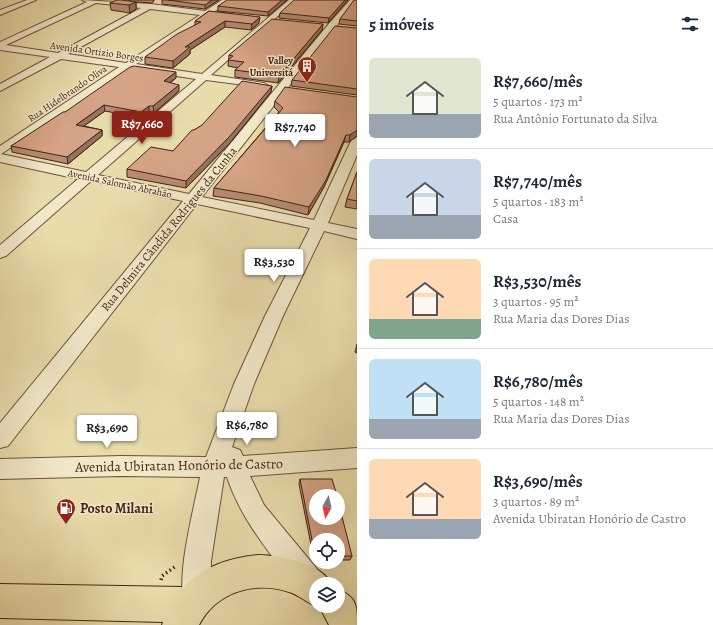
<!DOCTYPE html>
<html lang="pt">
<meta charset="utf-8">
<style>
:root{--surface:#fff;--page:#f6f6f7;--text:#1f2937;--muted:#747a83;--line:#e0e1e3;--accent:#8f2418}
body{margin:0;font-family:Alegreya,serif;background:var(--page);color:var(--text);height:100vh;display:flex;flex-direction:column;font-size:15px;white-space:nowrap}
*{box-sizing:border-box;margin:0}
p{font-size:13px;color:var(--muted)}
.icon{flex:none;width:22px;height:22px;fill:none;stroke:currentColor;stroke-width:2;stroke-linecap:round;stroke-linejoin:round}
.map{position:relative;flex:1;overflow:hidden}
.sheet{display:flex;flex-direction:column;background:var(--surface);width:356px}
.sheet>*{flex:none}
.needle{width:26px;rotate:188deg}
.fabs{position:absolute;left:309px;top:489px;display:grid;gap:8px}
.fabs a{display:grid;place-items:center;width:36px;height:36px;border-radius:50%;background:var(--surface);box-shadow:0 4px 16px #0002;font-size:20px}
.price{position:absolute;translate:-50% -34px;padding:0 9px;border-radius:4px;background:#fff;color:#222;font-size:13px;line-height:26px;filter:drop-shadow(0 1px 2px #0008)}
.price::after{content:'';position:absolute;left:50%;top:24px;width:12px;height:9px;margin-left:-6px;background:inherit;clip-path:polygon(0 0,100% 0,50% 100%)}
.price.selected{background:var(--accent);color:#fff}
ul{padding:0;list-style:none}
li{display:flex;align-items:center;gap:12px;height:100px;padding:0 12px}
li+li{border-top:1px solid var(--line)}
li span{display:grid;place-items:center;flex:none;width:112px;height:80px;border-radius:6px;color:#555}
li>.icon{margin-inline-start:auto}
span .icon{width:48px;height:48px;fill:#fffc;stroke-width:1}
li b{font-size:17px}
h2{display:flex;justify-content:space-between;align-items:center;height:48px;padding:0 12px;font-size:17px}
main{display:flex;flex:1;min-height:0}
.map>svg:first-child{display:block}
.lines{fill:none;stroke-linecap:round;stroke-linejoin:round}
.minor-casing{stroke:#6d523a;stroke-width:2}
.major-casing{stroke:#442414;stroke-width:2}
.path{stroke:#442414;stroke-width:3.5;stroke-dasharray:1.5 3;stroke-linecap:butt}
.minor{fill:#f1e8c8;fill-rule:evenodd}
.major{fill:#e9dcab;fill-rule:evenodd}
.wall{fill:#b78c72;stroke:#442414}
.shaded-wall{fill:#95725d;stroke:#442414}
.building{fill:#d5a385;stroke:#442414}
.labels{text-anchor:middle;stroke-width:3;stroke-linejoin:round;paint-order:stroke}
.far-street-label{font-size:10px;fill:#442414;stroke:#f1e8c8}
.far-poi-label{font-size:10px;font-weight:bold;fill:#442414;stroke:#f1e8c8;text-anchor:end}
.street-label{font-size:12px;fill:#442414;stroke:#f1e8c8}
.near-street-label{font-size:14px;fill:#442414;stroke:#f1e8c8}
.near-poi-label{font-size:14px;font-weight:bold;fill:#442414;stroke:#f1e8c8;text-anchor:start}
</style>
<main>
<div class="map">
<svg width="357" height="625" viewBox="0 0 357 625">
<rect width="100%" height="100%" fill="#e9dcab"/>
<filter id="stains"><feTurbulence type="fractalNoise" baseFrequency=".005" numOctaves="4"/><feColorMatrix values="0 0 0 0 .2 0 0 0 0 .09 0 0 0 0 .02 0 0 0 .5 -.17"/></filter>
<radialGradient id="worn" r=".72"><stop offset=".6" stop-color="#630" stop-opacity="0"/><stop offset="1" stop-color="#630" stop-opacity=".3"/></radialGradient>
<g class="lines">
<!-- minor casing -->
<g class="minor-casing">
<g id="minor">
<path d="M27 0H36L0 15V10Z"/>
<path d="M82 0 151 4 205 11 222 0H230L214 12 232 14V18L208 16 136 64 202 74 289 0H296L211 75 264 83 269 86 267 88 206 80 98 175 189 194 327 26 350 0H357L202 197 314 220 351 141 357 137V155L328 223 357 229V239L324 231 283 316 254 384 232 447 240 450 243 456 357 448V468L250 476 264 505 317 569 321 579 319 584H316V589L307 593 297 589C270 553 241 520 227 477H224L211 561 210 599 206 609 196 613 186 609C174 581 194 509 200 477L121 476 0 479V459L121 456 206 457 234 384 265 316 310 228 197 204 8 446 0 448V423L183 201 91 181 6 256 0 258V245L78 179 0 162V146L119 67 61 59 0 91V84L50 57 0 50V42L87 2ZM96 3 141 8 58 53 6 45ZM150 9 200 15 126 63 68 54ZM130 69 196 79 86 172 1 154Z"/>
</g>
</g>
<!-- major casing -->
<g class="major-casing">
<g id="major">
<path d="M258 555C279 555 322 563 331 584H316V606C307 603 300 596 292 593 256 580 217 591 199 625H162L163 622 0 618V584L184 587C202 567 231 557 258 555Z"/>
<path d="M338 589C357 598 357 605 357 625H329L319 606H338Z"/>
</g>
</g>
<!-- path -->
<path class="path" d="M161 580 162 576 176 566"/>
<!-- minor -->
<use href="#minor" class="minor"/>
<!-- major -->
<use href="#major" class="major"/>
</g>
<!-- wall -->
<g class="wall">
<path d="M129 0H154V1L152 3 136 2V9L130 13 111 10 110 3 129 1Z"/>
<path d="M162 0H219L205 9 162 4Z"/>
<path d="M287 0 268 16 218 11V6Z"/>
<path d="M348 0 328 23 279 18 280 13Z"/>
<path d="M357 0V26L339 24 340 19Z"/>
<path d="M209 11 259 23 251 30 225 27 190 50V54L173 68 145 64V57L195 25V21Z"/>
<path d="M323 24 322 30 278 83 235 77V70L238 68 228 66 229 55Z"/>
<path d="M357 28V95L291 86 292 80Z"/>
<path d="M176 78 170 83 179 91 154 113 149 112 141 118 105 111 84 126 102 130V136L68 164 12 152 11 146 65 112Z"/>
<path d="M272 86 271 92 230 143 186 188 127 177V169L173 151 194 130Z"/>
<path d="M275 101 357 136 349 142H344L324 187 308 215 260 203 213 196 214 188 279 112 274 107Z"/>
<path d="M357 172V209L345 207 347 199Z"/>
<path d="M357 344V353L355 352Z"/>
<path d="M300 479 352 556 350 560H338V540H316V560H314L299 484Z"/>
</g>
<!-- shaded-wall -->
<g class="shaded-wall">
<path d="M212 0H219L205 9V5Z"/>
<path d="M282 0H287L268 16V12Z"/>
<path d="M345 0H348L328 23 329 18Z"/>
<path d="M136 2V9L130 13 129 5Z"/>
<path d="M260 17 259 23 251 30 252 24Z"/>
<path d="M225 21V27L190 50V54L173 68V61L185 47Z"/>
<path d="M323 24 322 30 278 83 279 76Z"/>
<path d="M176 72V78L164 87V81Z"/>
<path d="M179 85V91L154 113 153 106Z"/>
<path d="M272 86 271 92 230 143 186 188V181Z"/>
<path d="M104 105 105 111 77 131 76 125Z"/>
<path d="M149 106V112L141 118V112Z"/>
<path d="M102 130V136L68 164 67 157Z"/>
<path d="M357 130V136L349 142 350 135Z"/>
<path d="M346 135 344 142 324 187 308 215 309 207Z"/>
</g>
<!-- building -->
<g class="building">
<path d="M117 0H121L136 2 129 5 110 3Z"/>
<path d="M168 0H212L205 5Z"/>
<path d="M227 0H282L268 12 218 6Z"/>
<path d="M294 0H345L329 18 280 13Z"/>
<path d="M354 0H357V21L340 19Z"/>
<path d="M209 11 260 17 252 24 225 21 185 47H190L173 61 145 57 177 34 201 22 195 21Z"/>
<path d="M272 19 323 24 279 76 235 70 244 62 228 60 233 56 229 55Z"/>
<path d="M335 26 357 28V89L292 80Z"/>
<path d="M134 66 176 72 164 81 179 85 153 106H149L141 112 104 105 76 125 102 130 67 157 11 146 63 112H65L130 67Z"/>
<path d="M242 81 272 86 230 136 186 181 127 169 151 147 173 151 192 130H194L202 125Z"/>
<path d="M285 87 357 97V130L350 135H346L326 180 309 207 261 196 214 188 283 108 275 101Z"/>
<path d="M357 172V201L347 199Z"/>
<path d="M300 479H332L337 496H316V518H338V501L352 556H338V540H316V555H315Z"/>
</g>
<!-- icons -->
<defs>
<g id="building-pin" transform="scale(1)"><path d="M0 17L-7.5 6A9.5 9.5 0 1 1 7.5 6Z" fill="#8f2418" stroke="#f1e8c8"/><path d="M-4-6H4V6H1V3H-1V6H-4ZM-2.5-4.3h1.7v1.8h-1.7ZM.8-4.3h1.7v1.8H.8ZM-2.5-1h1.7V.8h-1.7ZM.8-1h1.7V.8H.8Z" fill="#fff"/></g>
<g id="fuel-pin" transform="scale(1)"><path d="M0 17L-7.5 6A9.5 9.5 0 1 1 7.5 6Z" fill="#8f2418" stroke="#f1e8c8"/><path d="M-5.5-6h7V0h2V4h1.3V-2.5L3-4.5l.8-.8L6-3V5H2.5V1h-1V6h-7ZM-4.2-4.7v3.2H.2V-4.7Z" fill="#fff"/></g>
</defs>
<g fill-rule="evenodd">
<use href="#building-pin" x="307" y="66"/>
<use href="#fuel-pin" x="66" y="508"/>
</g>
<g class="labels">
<!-- far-street labels -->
<g class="far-street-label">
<text transform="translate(97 51) rotate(8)" y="4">Avenida Ortízio Borges</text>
<text transform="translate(67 93) rotate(-34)" y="4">Rua Hidelbrando Oliva</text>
<text transform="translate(120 183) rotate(12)" y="4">Avenida Salomão Abrahão</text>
</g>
<!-- far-poi labels -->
<g class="far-poi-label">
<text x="293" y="64">Valley<tspan x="293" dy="12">Universitá</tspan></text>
</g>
<!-- street labels -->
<g class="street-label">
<text transform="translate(169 229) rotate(-51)" y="4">Rua Delmira Cândida Rodrigues da Cunha</text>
</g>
<!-- near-street labels -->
<g class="near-street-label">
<text transform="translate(179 465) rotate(-1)" y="5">Avenida Ubiratan Honório de Castro</text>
</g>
<!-- near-poi labels -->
<g class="near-poi-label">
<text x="80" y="513">Posto Milani</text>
</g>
</g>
<rect width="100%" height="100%" filter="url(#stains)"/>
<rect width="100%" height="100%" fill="url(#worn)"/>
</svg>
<div class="fabs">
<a><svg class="needle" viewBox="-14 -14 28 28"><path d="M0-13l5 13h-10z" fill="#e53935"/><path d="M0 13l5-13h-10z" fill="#747a83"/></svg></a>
<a><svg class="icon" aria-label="locate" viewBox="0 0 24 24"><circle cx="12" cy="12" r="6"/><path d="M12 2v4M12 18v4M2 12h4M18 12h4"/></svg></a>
<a><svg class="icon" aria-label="layers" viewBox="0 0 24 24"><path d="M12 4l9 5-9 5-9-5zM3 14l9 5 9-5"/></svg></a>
</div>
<b class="price selected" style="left:142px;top:145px">R$7,660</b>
<b class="price" style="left:295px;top:148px">R$7,740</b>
<b class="price" style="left:274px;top:283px">R$3,530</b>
<b class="price" style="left:247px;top:446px">R$6,780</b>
<b class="price" style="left:107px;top:449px">R$3,690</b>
</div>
<section class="sheet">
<h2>5 imóveis<svg class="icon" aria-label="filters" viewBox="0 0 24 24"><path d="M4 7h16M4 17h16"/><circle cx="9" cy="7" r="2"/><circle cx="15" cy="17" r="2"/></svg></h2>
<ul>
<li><span style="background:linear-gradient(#dfe7d0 70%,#9aa5b1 0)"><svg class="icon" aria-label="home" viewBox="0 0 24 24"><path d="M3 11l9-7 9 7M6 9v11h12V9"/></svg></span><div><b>R$7,660/mês</b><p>5 quartos · 173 m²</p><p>Rua Antônio Fortunato da Silva</p></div></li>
<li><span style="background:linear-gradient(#c9d6e8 70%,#9aa5b1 0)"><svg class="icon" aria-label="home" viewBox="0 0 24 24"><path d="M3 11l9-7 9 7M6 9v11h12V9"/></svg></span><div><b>R$7,740/mês</b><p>5 quartos · 183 m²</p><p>Casa</p></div></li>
<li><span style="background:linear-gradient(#ffd9b3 75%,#7fa58c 0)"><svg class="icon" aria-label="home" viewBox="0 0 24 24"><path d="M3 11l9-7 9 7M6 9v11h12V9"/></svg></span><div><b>R$3,530/mês</b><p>3 quartos · 95 m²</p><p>Rua Maria das Dores Dias</p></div></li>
<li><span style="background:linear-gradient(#bfe0f5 75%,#9aa5b1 0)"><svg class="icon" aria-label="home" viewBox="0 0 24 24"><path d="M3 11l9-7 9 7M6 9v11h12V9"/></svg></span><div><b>R$6,780/mês</b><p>5 quartos · 148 m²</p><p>Rua Maria das Dores Dias</p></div></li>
<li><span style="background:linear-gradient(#ffd9b3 75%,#9aa5b1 0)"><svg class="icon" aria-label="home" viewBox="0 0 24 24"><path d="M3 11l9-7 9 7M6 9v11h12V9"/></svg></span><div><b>R$3,690/mês</b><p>3 quartos · 89 m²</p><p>Avenida Ubiratan Honório de Castro</p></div></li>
</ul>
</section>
</main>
